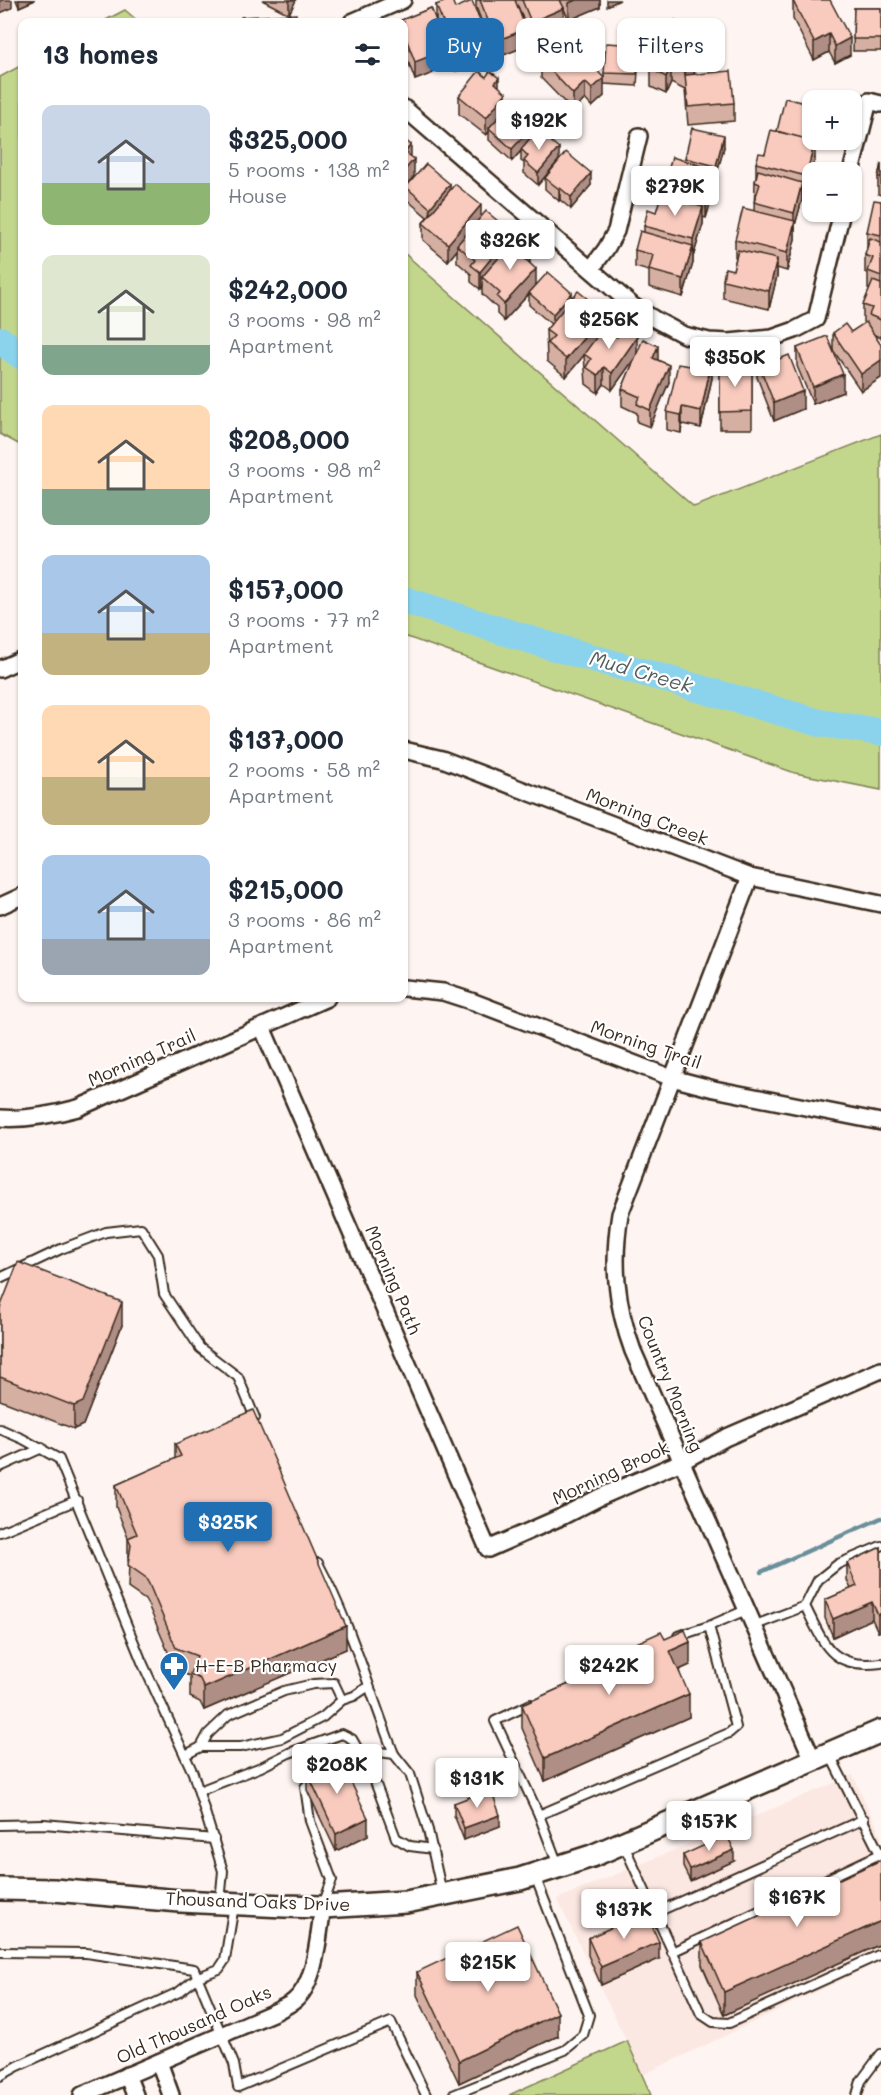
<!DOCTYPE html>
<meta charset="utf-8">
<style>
:root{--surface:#fff;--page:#f6f6f7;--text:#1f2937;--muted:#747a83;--accent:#1f6fb2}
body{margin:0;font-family:Mali,sans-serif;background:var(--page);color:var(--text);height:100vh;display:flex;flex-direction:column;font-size:22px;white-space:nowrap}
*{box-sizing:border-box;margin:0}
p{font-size:20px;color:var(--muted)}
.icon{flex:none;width:33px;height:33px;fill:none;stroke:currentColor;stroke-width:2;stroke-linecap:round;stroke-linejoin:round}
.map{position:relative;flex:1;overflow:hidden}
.panel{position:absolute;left:18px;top:18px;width:390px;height:984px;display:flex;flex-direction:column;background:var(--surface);border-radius:12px;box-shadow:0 2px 4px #0004}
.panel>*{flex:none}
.banner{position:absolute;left:426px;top:18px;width:364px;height:54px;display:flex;gap:12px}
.controls{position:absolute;left:802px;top:90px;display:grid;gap:12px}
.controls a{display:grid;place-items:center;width:60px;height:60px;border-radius:12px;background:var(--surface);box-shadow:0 2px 4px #0004;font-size:30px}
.price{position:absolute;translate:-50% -51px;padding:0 14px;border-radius:6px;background:#fff;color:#222;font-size:20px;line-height:39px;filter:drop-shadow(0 2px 3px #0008)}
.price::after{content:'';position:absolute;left:50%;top:36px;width:18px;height:14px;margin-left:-9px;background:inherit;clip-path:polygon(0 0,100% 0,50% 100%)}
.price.current{background:var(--accent);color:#fff}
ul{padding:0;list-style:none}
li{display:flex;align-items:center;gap:18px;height:150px;padding:0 24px}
li span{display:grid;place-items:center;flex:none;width:168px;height:120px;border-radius:12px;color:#555}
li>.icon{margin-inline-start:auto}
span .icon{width:72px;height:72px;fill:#fffc;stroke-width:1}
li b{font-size:26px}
h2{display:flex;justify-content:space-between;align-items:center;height:72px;padding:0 24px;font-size:26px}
.tag{padding:0 21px;border-radius:12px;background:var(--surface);box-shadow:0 2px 4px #0004;font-size:21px;line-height:54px}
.tag.current{background:var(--accent);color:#fff}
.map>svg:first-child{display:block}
.built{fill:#fce8e2}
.green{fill:#c3d78c;stroke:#7f8055;stroke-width:1.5}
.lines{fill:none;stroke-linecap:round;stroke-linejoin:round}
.stream{stroke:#6b8f9a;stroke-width:4.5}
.river{stroke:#8bd3ec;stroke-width:28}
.lane-casing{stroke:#3b2a1e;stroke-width:12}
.street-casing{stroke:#3b2a1e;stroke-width:20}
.secondary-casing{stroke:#3b2a1e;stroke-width:26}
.lane{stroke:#fff;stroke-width:8}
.street{stroke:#fff;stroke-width:15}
.secondary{stroke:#fff;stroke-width:21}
.wall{fill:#d6afa3;stroke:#3b2a1e;stroke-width:1.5}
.shaded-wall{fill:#ae8e85;stroke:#3b2a1e;stroke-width:1.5}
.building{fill:#f9cbbe;stroke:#3b2a1e;stroke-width:1.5}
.labels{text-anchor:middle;stroke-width:4.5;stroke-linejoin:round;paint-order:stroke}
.street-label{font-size:18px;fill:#3b2a1e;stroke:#fff}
.poi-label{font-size:18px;fill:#3b2a1e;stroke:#fff;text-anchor:start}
.water-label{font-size:20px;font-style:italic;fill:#535d5c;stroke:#fff}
</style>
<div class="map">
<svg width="881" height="2095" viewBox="0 0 881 2095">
<rect width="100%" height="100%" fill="#fef5f2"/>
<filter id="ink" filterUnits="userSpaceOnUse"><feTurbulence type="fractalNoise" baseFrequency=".0167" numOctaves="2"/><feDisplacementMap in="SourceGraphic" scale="12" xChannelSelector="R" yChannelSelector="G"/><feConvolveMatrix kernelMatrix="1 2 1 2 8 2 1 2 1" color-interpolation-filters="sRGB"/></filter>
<g filter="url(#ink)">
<!-- built -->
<path class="built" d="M853 1775 881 1835V1961L643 2075 557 1899Z"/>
<!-- green -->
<g class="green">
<path d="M125 10 139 22H102Z"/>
<path d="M22 65V446L0 434V77Z"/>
<path d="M404 253 694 507 881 434V790L795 773 404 636Z"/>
<path d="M627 2041 651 2095H509Z"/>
</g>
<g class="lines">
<!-- stream -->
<path class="stream" d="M761 1572 881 1518"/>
<!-- river -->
<g class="river">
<path d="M0 340 22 356"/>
<path d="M404 600 547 645 820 723 881 732"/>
</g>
<!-- lane casing -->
<g class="lane-casing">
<g id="lane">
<path d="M0 1278 61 1249 106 1232 141 1228 158 1255 164 1294 200 1348 238 1377 255 1418"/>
<path d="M0 1429 23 1439 59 1459 142 1662 193 1773 223 1871 220 1902"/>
<path d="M0 1467 42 1448"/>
<path d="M0 1532 77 1500"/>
<path d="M318 1563C351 1624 369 1690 394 1754"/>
<path d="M805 1606C824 1644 831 1670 881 1663"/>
<path d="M753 1626 805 1606 818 1580 838 1564 881 1546"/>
<path d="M678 1636 709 1626"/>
<path d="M582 1679 642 1651"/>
<path d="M531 1704 495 1721 539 1815"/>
<path d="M201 1747 208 1734 228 1715 284 1691 313 1684 334 1683 342 1700"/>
<path d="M185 1755 201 1747H241L282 1738 323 1717 342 1700 354 1696 369 1686"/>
<path d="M830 1755 881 1856"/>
<path d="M333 1767 372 1751 394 1754 410 1774 428 1830 442 1893"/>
<path d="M313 1779 305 1787 310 1821 332 1880 323 1905"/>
<path d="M199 1791 261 1767 289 1753 342 1734 352 1739 372 1774 396 1838 410 1846 433 1849"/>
<path d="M0 1825 44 1824 214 1839"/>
<path d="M623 1843 701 2014 713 2022 729 2023 881 1954"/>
<path d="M558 1865 539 1815 729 1733 736 1727 709 1626 746 1610"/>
<path d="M655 1913 864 1819"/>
<path d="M0 1952 86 1953 194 1969 234 2064 238 2087 391 2022 426 2095"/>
<path d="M672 1952 880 1854"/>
<path d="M0 2076 18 2066 179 1992 198 1977 219 1969 225 1960 234 1905"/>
<path d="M453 2095 565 2050 583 2035 589 2015 535 1876"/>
<path d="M857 2095 861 2081 881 2054"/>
</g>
</g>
<!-- street casing -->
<g class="street-casing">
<g id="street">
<path d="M352 22 403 0"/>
<path d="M404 108 633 306 654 319 684 335 709 341 729 342 772 338 795 330 816 319 842 212"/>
<path d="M851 172 869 101 881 104"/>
<path d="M591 269 606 249 616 231 639 136"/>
<path d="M0 669 22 659"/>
<path d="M404 750 442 759 750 877 881 904"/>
<path d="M750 877 620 1214C612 1263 616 1305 633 1351L813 1760"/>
<path d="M0 906 22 896"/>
<path d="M404 988 443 992 474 1002 672 1078 714 1089 881 1122"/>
<path d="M262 1027 488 1549 561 1517 600 1497 681 1462 727 1437 881 1370"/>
<path d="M0 1118C27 1120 52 1115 78 1108L327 998"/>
<path d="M159 2062 171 2095"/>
<path d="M127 2075 135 2095"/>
<path d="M82 2095 277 2011C282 2008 289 2005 294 2001 317 1983 318 1934 323 1907"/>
</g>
</g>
<!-- secondary casing -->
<g class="secondary-casing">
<path id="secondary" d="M0 1889 54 1890 180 1901 284 1906 323 1907 406 1902 520 1879 592 1856 881 1731"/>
</g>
<!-- lane -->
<use href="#lane" class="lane"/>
<!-- street -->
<use href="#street" class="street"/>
<!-- secondary -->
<use href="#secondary" class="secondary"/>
</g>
<!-- wall -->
<g class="wall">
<path d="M16 0H35L19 7Z"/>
<path d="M262 0H296L289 14Z"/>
<path d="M476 0H560L564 26 531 39 518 6 526 46 496 58 476 7Z"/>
<path d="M560 0H600V7L569 20Z"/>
<path d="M796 0 850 55 835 63 829 52 814 60 793 19V1Z"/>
<path d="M436 5 455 8 488 58 456 71 436 22Z"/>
<path d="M431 8 443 39V56L433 60V73L415 80 404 50V22H399V21Z"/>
<path d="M854 8H881V51H853Z"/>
<path d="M704 52 693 75 734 103V121L688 125 685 90 671 83 666 94 651 87V69Z"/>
<path d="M639 56 637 86 604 84V73Z"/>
<path d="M553 57 604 96 592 107 585 99 573 111 541 78V60Z"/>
<path d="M499 87 506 109 535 133 559 160 538 185 524 173V163L521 161V151L512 161 489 140V132L486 135 459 114V96Z"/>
<path d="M813 105V133L811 140 815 159 806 193 802 192V200L795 225V239L787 271 777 268V276L769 309 723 298V280L733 270 736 258 735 257V240L754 211 755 182 756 176V163L765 154 777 131Z"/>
<path d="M724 147 716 177H715V187L706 218 703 217V224L693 257V263L683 297 649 287V271L635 267V250L644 232V226L670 198V189H668V171L685 161V158Z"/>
<path d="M881 164V195L878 194V177Z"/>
<path d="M545 178 591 185 571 209 560 200 559 201 545 189Z"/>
<path d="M406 187 450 190 512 243 530 263 536 285 572 299 595 316 599 334 637 352 658 360 669 382 650 427 637 422V413L622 406V389L635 358 612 390 604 384 598 393 586 384 584 355 566 377 547 361 546 330 551 324 529 305V294L504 321 497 314V308L482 294V286L480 289 471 282V274L457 262V250L448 261 423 240V223L427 217 406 199Z"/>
<path d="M881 201V338L875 335 861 391 833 350 843 392 813 404 797 366V348L833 350V333L851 332 865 323 863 322V305L870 289H868V273L865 272V255L867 249V232Z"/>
<path d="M720 360 737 369H752V429H720Z"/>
<path d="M757 360 772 362 803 409 774 421 757 377Z"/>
<path d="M712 378 701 428 682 424 681 433 667 430V412Z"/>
<path d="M0 1308 122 1325 83 1425 74 1429 0 1400Z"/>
<path d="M175 1444 346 1649 204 1710 200 1702 190 1697V1676L176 1671 149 1607 145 1600 128 1588 129 1563 128 1561V1538L116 1507V1485L175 1459Z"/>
<path d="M881 1547V1631L878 1632 872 1619 833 1637 825 1618V1600L851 1589 847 1580V1563Z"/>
<path d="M665 1639 690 1665 679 1670 689 1717 545 1781 522 1728V1705L634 1655V1644Z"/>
<path d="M307 1772 368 1835 336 1851 307 1790Z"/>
<path d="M454 1803 500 1826 464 1840 454 1815Z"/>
<path d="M683 1855 734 1861 690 1881 683 1867Z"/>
<path d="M881 1860V1944L724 2015 702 1965V1942Z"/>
<path d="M588 1938 659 1959 601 1985 588 1955Z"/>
<path d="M417 1972 558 2036 459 2083 417 1995Z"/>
</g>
<!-- shaded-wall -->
<g class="shaded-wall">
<path d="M2 0H12V8L0 13V1Z"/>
<path d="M19 0H35L19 7Z"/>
<path d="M289 0H296L289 14Z"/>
<path d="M576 0H600V7L569 20V3Z"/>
<path d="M607 0H620L607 6Z"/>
<path d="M564 8V26L531 39V22Z"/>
<path d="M526 29V46L496 58V41Z"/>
<path d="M704 34V52L687 88 685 73Z"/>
<path d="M829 34V52L814 60V42Z"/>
<path d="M850 38V55L835 63V46Z"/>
<path d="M443 39V56L433 60V73L415 80V62L429 44Z"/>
<path d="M488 41V58L456 71V54Z"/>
<path d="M671 66V83L666 94V77Z"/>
<path d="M499 78V96L495 83Z"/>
<path d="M604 78V96L592 107V89Z"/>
<path d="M585 82V99L573 111V94Z"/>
<path d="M506 93V111L489 128V132L486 135V118Z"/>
<path d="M813 121V133L808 151V140Z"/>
<path d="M535 123V135L512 161V149Z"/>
<path d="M724 135V147L716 177V166Z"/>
<path d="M815 141V159L806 193V176Z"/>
<path d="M411 145V162L414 159V176L404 188V171L405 152Z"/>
<path d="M559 148V160L538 185V173Z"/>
<path d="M715 170V187L706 218V201Z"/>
<path d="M591 173V185L571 209V197Z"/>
<path d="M802 183V200L795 225V239L787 271V253L794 227V213Z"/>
<path d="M450 184V196L430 220V208Z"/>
<path d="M560 188V200L559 201V189Z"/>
<path d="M481 205V223L457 245V250L448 261V244Z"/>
<path d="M703 207V224L693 257V239Z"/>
<path d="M512 233V250L482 277V286L480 289V272Z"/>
<path d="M693 246V263L683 297V279Z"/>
<path d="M530 248V266L522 256Z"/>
<path d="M777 259V276L769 309V291Z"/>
<path d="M536 269V286L504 321V304Z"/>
<path d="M572 293V305L553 326V314Z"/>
<path d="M595 305V322L589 311Z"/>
<path d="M599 320V337L566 377V359Z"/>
<path d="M637 337V355L612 390V373Z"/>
<path d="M658 346V363L653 358Z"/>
<path d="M712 360V378L701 428V411Z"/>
<path d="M881 360V378L861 391V374Z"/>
<path d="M669 365V382L650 427V410Z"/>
<path d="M604 367V384L598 393V375Z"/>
<path d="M843 374V392L813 404V387Z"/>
<path d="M803 391V409L774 421V403Z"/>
<path d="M682 407V424L681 433V415Z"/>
<path d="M122 1302V1325L83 1425 74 1429V1406Z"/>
<path d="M872 1602V1619L833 1637V1619Z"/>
<path d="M881 1613V1631L878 1632V1615Z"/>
<path d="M346 1626V1649L204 1710V1688Z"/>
<path d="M690 1642V1665L670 1674V1651Z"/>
<path d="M689 1694V1717L545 1781V1758Z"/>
<path d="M500 1815V1826L464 1840V1828Z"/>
<path d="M368 1818V1835L336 1851V1834Z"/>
<path d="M734 1850V1861L690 1881V1869Z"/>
<path d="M881 1921V1944L724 2015V1992Z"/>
<path d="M659 1942V1959L601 1985V1967Z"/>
<path d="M558 2013V2036L459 2083V2061Z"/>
</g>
<!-- building -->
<g class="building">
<path d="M449 0H452L455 8 472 1 488 41 456 54 436 5Z"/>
<path d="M480 0H515L526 29 496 41Z"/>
<path d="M522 0H560L564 8 531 22Z"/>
<path d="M796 0H830L850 38 835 46 829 34 814 42 793 1Z"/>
<path d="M431 8 443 39 429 44 433 55 415 62 404 33V22H399V21Z"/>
<path d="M854 8H881V39H853Z"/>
<path d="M296 14V22H241V17Z"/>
<path d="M675 20 704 34 685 73 671 66 666 77 651 69Z"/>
<path d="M569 41 604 78 592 89 585 82 573 94 541 60 549 53 553 57Z"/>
<path d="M606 43 639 45 637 74 604 73Z"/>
<path d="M479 71 486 77 490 71 499 78 495 83 506 93 486 118 459 96Z"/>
<path d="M731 71 734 103 688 107 685 75Z"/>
<path d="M785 98 813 105V121L808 140 777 131Z"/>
<path d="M511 103 535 123 512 149 489 128Z"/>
<path d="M692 128 724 135 716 166 685 158Z"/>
<path d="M537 130 559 148 538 173 524 161 528 156 521 149Z"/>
<path d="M771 130 815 141 806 176 756 163 759 153 765 154Z"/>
<path d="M404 139 411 145 405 152 414 159 404 171Z"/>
<path d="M566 152 591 173 571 197 560 188 559 189 545 178Z"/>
<path d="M672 157 715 170 706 201 670 190 675 173 668 171Z"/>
<path d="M426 164 450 184 430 208 406 187Z"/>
<path d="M881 164V177H878Z"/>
<path d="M758 170 802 183 794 213 754 202 760 184 755 182Z"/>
<path d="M455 184 481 205 448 244 423 223Z"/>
<path d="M661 195 703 207 693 239 644 226 648 209 656 212Z"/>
<path d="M874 200 881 201V235L867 232Z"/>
<path d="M743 208 795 221 787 253 735 240Z"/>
<path d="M486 211 512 233 480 272 471 265 475 260 457 245Z"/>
<path d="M640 231 693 246 683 279 649 270 653 255 635 250Z"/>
<path d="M517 237 530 248 522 256 536 269 504 304 497 297 500 293 482 277Z"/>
<path d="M870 238 881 242V276L868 271 873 258 865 255Z"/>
<path d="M738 250 777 259 769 291 723 280 725 268 733 270Z"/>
<path d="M548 272 572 293 553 314 529 293Z"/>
<path d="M873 281 881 284V320L869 315 872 308 863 305Z"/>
<path d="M578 291 595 305 589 311 599 320 566 359 547 343 554 336 546 330Z"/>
<path d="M866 322 881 345V360L861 374 833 333 845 324 851 332Z"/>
<path d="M624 327 637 337 612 373 604 367 598 375 586 367 591 359 584 354 603 328 617 337Z"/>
<path d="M827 336 843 374 813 387 797 348Z"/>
<path d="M643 339 658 346 653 358 669 365 650 410 637 404 640 397 622 389Z"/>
<path d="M769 355 772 362 789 355 803 391 774 403 757 360Z"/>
<path d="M692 356 712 360 701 411 682 407 681 415 667 412 678 364 690 366Z"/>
<path d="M720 360H737V369H752V411L720 412Z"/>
<path d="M18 1262 122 1302 83 1402 74 1406 0 1377V1308Z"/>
<path d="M253 1410 346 1626 204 1688 200 1679 190 1674 197 1656 176 1648 149 1584 145 1577 128 1565 131 1545 128 1538 137 1534 116 1485 181 1456 175 1444Z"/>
<path d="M881 1547V1613L878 1615 872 1602 833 1619 825 1600 857 1586 847 1563Z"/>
<path d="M685 1630 690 1642 670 1651 689 1694 545 1758 522 1705 639 1653 634 1644 661 1632 665 1639Z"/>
<path d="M339 1757 368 1818 336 1834 307 1772Z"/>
<path d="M491 1789 500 1815 464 1828 454 1803Z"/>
<path d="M727 1835 734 1850 690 1869 683 1855Z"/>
<path d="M881 1860V1921L724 1992 702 1942Z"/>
<path d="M646 1912 659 1942 601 1967 588 1938Z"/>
<path d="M517 1925 558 2013 459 2061 417 1972Z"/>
</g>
</g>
<!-- icons -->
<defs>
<g id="pharmacy-pin" transform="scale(1.5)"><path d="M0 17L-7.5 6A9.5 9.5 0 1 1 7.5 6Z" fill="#1f6fb2" stroke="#fff"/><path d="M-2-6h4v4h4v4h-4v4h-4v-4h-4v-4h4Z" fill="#fff"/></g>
</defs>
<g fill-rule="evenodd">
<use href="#pharmacy-pin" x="174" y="1666"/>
</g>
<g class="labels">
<!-- street labels -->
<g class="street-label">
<text transform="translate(647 817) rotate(21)" y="6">Morning Creek</text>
<text transform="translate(646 1045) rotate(19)" y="6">Morning Trail</text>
<text transform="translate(142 1058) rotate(-24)" y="6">Morning Trail</text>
<text transform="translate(393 1280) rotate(67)" y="6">Morning Path</text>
<text transform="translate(670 1384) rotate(68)" y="6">Country Morning</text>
<text transform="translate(611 1473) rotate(-25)" y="6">Morning Brook</text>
<text transform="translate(258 1902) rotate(2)" y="6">Thousand Oaks Drive</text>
<text transform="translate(194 2025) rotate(-24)" y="6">Old Thousand Oaks</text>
</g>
<!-- poi labels -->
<g class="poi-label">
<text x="195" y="1672">H-E-B Pharmacy</text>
</g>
<!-- water labels -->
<g class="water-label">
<text transform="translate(641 672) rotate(16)" y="7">Mud Creek</text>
</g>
</g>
</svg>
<div class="controls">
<a>+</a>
<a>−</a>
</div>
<b class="price" style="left:539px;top:151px">$192K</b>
<b class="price" style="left:675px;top:217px">$279K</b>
<b class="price" style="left:510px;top:271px">$326K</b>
<b class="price" style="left:609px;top:350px">$256K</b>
<b class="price" style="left:735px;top:388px">$350K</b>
<b class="price current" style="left:228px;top:1553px">$325K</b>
<b class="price" style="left:609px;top:1696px">$242K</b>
<b class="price" style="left:337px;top:1795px">$208K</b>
<b class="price" style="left:477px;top:1809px">$131K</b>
<b class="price" style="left:709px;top:1852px">$157K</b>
<b class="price" style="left:797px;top:1928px">$167K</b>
<b class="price" style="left:624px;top:1940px">$137K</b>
<b class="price" style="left:488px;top:1993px">$215K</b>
<div class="banner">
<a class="tag current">Buy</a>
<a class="tag">Rent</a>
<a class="tag">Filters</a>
</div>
<section class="panel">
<h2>13 homes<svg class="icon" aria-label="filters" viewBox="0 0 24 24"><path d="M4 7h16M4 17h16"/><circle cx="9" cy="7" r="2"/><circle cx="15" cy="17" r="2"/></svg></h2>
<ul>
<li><span style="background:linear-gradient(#c9d6e8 65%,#8fb573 0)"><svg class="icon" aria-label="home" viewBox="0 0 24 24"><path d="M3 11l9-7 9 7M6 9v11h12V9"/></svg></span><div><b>$325,000</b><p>5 rooms · 138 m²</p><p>House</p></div></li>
<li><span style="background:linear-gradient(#dfe7d0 75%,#7fa58c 0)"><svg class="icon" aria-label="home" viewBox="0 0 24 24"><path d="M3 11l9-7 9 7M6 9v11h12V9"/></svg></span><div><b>$242,000</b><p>3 rooms · 98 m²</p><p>Apartment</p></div></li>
<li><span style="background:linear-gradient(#ffd9b3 70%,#7fa58c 0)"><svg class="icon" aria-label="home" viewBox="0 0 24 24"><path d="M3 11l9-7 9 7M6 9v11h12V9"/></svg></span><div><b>$208,000</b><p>3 rooms · 98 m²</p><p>Apartment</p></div></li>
<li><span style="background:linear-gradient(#a9c7e8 65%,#c2b280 0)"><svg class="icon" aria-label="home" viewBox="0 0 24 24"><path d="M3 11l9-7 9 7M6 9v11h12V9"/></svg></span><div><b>$157,000</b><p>3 rooms · 77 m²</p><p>Apartment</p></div></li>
<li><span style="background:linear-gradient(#ffd9b3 60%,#c2b280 0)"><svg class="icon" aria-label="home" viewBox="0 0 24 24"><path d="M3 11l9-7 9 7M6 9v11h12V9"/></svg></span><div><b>$137,000</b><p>2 rooms · 58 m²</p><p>Apartment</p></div></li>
<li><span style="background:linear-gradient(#a9c7e8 70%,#9aa5b1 0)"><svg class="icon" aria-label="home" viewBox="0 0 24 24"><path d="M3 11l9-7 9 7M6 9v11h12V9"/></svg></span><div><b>$215,000</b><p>3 rooms · 86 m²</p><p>Apartment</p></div></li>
</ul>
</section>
</div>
